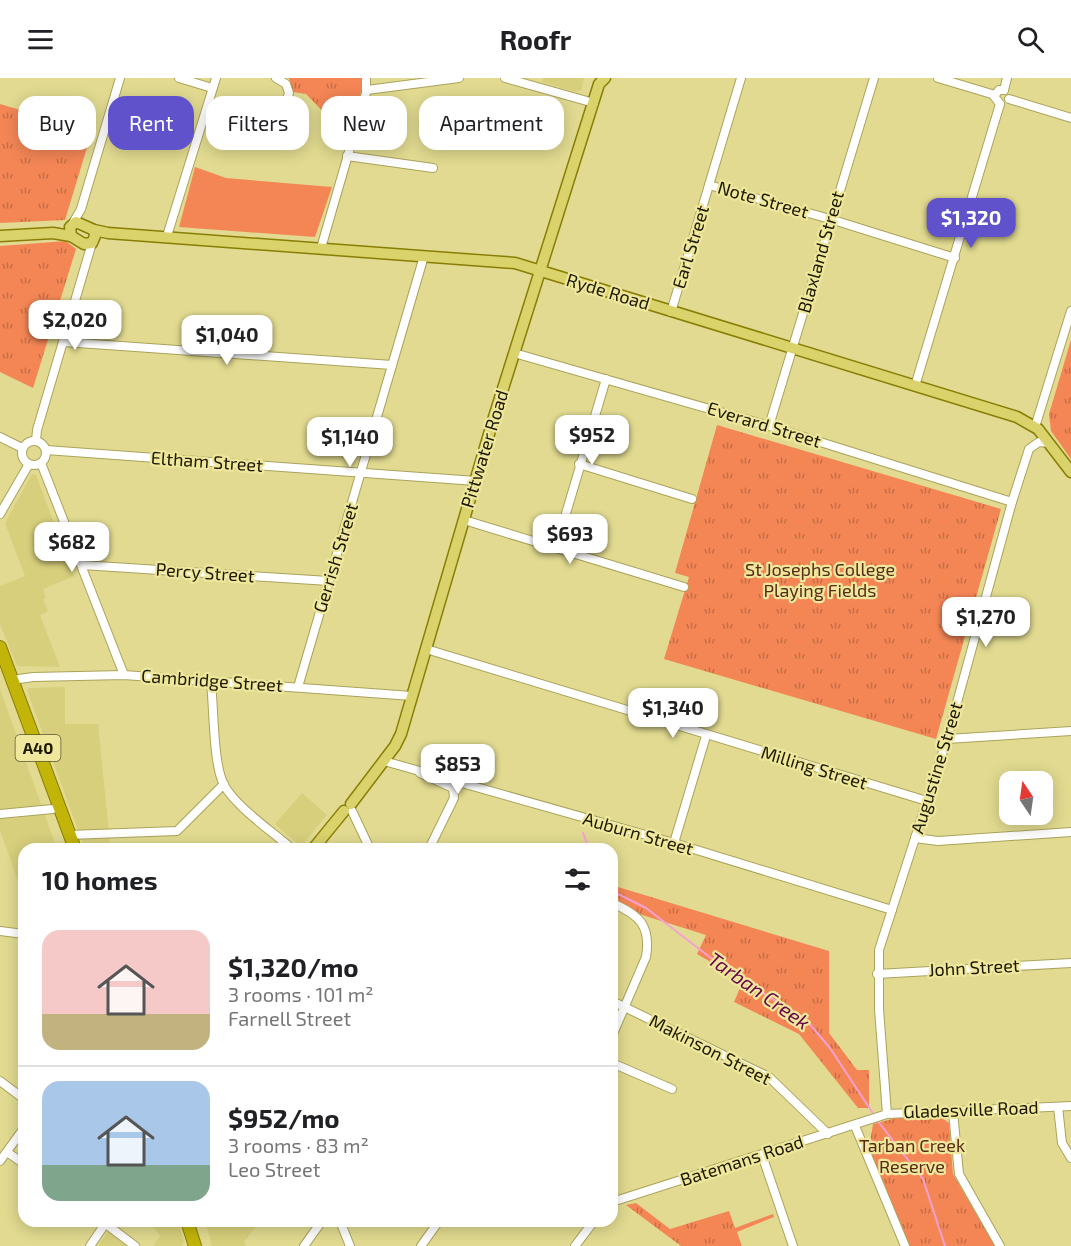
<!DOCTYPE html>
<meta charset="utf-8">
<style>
:root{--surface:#fff;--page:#f6f6f6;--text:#202124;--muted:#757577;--line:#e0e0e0;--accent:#6052ca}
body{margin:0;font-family:"Exo 2",sans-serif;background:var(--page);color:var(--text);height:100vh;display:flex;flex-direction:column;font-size:22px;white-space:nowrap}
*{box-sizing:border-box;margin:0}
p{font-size:20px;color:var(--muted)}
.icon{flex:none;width:33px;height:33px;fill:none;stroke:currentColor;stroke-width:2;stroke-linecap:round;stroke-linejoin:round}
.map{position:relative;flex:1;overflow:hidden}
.drawer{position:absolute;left:18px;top:765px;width:600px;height:384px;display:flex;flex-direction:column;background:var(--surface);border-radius:18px;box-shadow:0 3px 15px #0003}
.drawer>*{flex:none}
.banner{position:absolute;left:18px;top:18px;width:600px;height:54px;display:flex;gap:12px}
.needle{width:39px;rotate:347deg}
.controls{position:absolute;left:999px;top:693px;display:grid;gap:12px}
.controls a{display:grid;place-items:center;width:54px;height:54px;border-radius:12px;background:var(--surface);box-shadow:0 3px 15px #0003;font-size:30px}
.price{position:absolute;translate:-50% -51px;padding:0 14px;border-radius:12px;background:#fff;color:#222;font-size:20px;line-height:39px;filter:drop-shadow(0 2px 3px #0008)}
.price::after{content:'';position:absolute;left:50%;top:36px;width:18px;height:14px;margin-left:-9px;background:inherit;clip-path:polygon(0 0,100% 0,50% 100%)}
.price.active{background:var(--accent);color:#fff}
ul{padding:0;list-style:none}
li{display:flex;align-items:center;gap:18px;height:150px;padding:0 24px}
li+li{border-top:2px solid var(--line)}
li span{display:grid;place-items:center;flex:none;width:168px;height:120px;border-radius:18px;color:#555}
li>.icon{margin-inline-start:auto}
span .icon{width:72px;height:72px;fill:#fffc;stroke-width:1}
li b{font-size:26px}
h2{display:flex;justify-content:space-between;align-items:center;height:72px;padding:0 24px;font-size:26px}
.pill{padding:0 21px;border-radius:18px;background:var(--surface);box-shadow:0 3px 15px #0003;font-size:21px;line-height:54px}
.pill.active{background:var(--accent);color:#fff}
header{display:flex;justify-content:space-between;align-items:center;height:78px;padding:0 24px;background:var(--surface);font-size:27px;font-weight:700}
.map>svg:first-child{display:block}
.built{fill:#d7cf7c}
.green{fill:#f48656}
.park{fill:url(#park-tufts)}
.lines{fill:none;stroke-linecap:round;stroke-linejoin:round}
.stream{stroke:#f6a1d3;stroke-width:2}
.minor-casing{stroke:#aba35b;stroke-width:10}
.major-casing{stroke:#887e06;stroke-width:13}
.highway-casing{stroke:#887e06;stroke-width:14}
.minor{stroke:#fff;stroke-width:8}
.major{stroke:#dad26b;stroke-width:10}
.highway{stroke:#c2b409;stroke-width:12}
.labels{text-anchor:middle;stroke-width:4.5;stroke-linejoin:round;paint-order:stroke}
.shield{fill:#eee79c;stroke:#5c572f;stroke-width:1.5}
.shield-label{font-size:16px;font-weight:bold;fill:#1d1900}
.street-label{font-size:18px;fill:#1d1900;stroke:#eee79c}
.park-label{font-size:18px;fill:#572b18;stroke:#eee79c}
.water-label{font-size:20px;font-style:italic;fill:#68074c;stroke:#eee79c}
</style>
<header><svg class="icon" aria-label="menu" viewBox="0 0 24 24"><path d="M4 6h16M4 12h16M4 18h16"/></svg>Roofr<svg class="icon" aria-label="search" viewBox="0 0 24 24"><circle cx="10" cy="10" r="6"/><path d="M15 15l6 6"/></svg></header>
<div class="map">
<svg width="1071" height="1168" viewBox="0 0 1071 1168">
<defs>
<pattern id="park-tufts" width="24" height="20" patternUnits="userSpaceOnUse" patternTransform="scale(1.5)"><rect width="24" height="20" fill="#f48656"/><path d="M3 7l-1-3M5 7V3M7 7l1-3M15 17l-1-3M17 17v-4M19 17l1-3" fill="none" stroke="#c56d45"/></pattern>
</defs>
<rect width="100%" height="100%" fill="#e1da90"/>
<!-- built -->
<g class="built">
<path d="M543 0H584L581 12 575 14 542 4Z"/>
<path d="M32 396 36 397 74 498 43 511 46 520 43 521 48 533 40 537 60 589 17 588 0 546V508L25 498 5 445Z"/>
<path d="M65 609V646H98L110 765H125L126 771H85L27 612 29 610Z"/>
<path d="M0 611 57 771H24V820L0 752Z"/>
<path d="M302 715 327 737 303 766 299 767 275 746Z"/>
<path d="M149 1143H178L184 1164 181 1168H153L160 1158Z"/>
<path d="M205 1143H260L244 1164 246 1168H212Z"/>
<path d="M108 1154 127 1168H98Z"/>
</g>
<!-- green -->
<path class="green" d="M195 89 226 100 332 109 315 159 179 149Z"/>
<!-- park -->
<g class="park">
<path d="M289 0H361L362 11 350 48 333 44 306 16 293 14Z"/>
<path d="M0 26 92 53 65 142 0 145Z"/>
<path d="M66 163 76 171 33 310 0 294V168Z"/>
<path d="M1071 262V381L1051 353 1049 336Z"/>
<path d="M717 347 1001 431 936 661 664 581 689 499 675 495Z"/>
<path d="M618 809 829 873V955L857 992H869V1030H858L799 956 734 924 743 903 697 876 706 857 639 836 615 823Z"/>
<path d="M941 1039 949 1045 953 1096 995 1168H909L869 1071 873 1046 896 1040Z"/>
<path d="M636 1125 670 1151 729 1133 735 1150 773 1136 774 1139 737 1154 742 1168H681L626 1127Z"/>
</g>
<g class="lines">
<!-- stream -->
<g class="stream">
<path d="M583 755 589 771"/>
<path d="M612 813 646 830 724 890 807 943 830 970 874 1037"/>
<path d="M877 1042 923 1101 945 1168"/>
</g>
<!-- minor casing -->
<g class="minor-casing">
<g id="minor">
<path d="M179 0 212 10"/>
<path d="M505 0 594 25"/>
<path d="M938 0 995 17"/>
<path d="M367 12 459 0"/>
<path d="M1004 12 1007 0"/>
<path d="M1009 21 1071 40"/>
<path d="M1000 26 994 18 999 12H1004"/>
<path d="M273 65 289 15 286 6 276 0"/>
<path d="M347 78 433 90"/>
<path d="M709 107 830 141 955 180"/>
<path d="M73 145 81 131 120 0"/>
<path d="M167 158 216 0"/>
<path d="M321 170 366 15V0"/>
<path d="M671 234 741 0"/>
<path d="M64 264 392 287"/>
<path d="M514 275 769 348 1012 424"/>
<path d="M915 308 1000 26"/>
<path d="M769 348 874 0"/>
<path d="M1035 349 1071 233"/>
<path d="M0 359 22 370"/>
<circle cx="34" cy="375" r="12"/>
<path d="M36 363 37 352 92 165"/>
<path d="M46 372 476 403"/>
<path d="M41 385 124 597"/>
<path d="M579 386 692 421"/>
<path d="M0 436 29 386"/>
<path d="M464 442 684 509"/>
<path d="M556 469 606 301"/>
<path d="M82 487 329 503"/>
<path d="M426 571 927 723"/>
<path d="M12 602 33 599 124 597 412 618"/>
<path d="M211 605C214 631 213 686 224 707 236 729 273 754 292 771"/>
<path d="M298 609 424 178"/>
<path d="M947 661 1071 653"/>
<path d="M384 683 674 765 892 832"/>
<path d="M420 695 453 710 454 720 429 771"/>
<path d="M352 733 370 771"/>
<path d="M0 736 53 731"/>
<path d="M69 757 177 753 224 706"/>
<path d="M915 760 938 763 1071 754"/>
<path d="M674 765 706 658"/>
<path d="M612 825C640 837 651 848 646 879L612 958"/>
<path d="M0 853 24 856"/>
<path d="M877 896 1071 885"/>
<path d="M612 923 769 999 828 1056"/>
<path d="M612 985 672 1011"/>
<path d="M0 1003 24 1021"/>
<path d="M1058 1029 1062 1065 1071 1080"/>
<path d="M953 1034 959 1096 1000 1168"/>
<path d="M887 1036 879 931V872L947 661 1012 424 1029 371 1039 364 1049 365"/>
<path d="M855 1048 905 1168"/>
<path d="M7 1074 24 1086"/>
<path d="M762 1077 793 1168"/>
<path d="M0 1083 24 1050"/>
<path d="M612 1124 887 1036 1071 1028"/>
<path d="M102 1143 135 1168"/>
<path d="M340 1143 350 1168"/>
<path d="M90 1168 107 1143"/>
<path d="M304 1168 322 1143"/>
<path d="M421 1168 439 1143"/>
<path d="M575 1168 594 1143"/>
</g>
</g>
<!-- major casing -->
<g class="major-casing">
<g id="major">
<path d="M76 144 94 152 95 158 92 165 84 166 71 158 70 149Z"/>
<path d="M94 152 108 155 515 185 1017 339 1038 351 1071 394"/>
<path d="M0 158 53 155 71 158"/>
<path d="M351 726 395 668 401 656 494 339 599 6 605 0"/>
<path d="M313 771 344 733"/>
</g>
</g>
<!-- highway casing -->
<g class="highway-casing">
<g id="highway">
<path d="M0 569 75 771"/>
<path d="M187 1143 195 1168"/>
</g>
</g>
<!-- minor -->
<use href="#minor" class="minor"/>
<!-- major -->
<use href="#major" class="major"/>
<!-- highway -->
<use href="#highway" class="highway"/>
</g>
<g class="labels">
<!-- shield labels -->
<rect class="shield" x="15.5" y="657" width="45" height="26" rx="4.5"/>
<g class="shield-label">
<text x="38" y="676">A40</text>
</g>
<!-- street labels -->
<g class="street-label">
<text transform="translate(763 122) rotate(16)" y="6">Note Street</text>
<text transform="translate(691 169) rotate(-73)" y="6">Earl Street</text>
<text transform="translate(821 174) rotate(-74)" y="6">Blaxland Street</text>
<text transform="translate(608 214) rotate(17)" y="6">Ryde Road</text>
<text transform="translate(764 347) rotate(17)" y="6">Everard Street</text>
<text transform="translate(485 371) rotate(-73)" y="6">Pittwater Road</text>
<text transform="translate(207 384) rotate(4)" y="6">Eltham Street</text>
<text transform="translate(336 480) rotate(-73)" y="6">Gerrish Street</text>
<text transform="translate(205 495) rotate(4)" y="6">Percy Street</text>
<text transform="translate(212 603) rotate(4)" y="6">Cambridge Street</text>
<text transform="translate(814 690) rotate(17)" y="6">Milling Street</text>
<text transform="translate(937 690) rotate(-73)" y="6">Augustine Street</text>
<text transform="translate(638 756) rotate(16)" y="6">Auburn Street</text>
<text transform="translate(974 890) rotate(-3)" y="6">John Street</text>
<text transform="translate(710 972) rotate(27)" y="6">Makinson Street</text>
<text transform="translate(971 1032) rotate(-2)" y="6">Gladesville Road</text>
<text transform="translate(742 1083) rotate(-18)" y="6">Batemans Road</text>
</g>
<!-- park labels -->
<g class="park-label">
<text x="820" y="498">St Josephs College<tspan x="820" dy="21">Playing Fields</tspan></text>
<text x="912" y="1074">Tarban Creek<tspan x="912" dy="21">Reserve</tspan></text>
</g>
<!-- water labels -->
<g class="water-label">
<text transform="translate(759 913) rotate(35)" y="7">Tarban Creek</text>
</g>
</g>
</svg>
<div class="controls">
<a><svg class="needle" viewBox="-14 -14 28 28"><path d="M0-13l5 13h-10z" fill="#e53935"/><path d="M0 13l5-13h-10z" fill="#757577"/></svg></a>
</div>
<b class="price active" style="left:971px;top:171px">$1,320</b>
<b class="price" style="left:75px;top:273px">$2,020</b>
<b class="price" style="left:227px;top:288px">$1,040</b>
<b class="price" style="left:592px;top:388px">$952</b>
<b class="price" style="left:350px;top:390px">$1,140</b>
<b class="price" style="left:570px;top:487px">$693</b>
<b class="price" style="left:72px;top:495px">$682</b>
<b class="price" style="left:986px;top:570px">$1,270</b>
<b class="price" style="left:673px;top:661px">$1,340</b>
<b class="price" style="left:458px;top:717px">$853</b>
<div class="banner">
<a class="pill">Buy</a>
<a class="pill active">Rent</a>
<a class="pill">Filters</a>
<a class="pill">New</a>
<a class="pill">Apartment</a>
</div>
<section class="drawer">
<h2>10 homes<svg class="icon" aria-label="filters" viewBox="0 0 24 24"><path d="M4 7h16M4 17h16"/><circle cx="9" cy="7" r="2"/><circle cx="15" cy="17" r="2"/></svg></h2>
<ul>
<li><span style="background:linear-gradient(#f6c9c9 70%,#c2b280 0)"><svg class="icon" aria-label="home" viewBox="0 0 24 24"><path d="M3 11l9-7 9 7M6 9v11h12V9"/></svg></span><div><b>$1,320/mo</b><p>3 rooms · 101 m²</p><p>Farnell Street</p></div></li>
<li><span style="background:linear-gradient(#a9c7e8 70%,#7fa58c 0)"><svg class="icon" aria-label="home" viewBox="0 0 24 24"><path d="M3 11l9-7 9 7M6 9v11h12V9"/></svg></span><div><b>$952/mo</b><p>3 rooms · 83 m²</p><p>Leo Street</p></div></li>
</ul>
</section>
</div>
